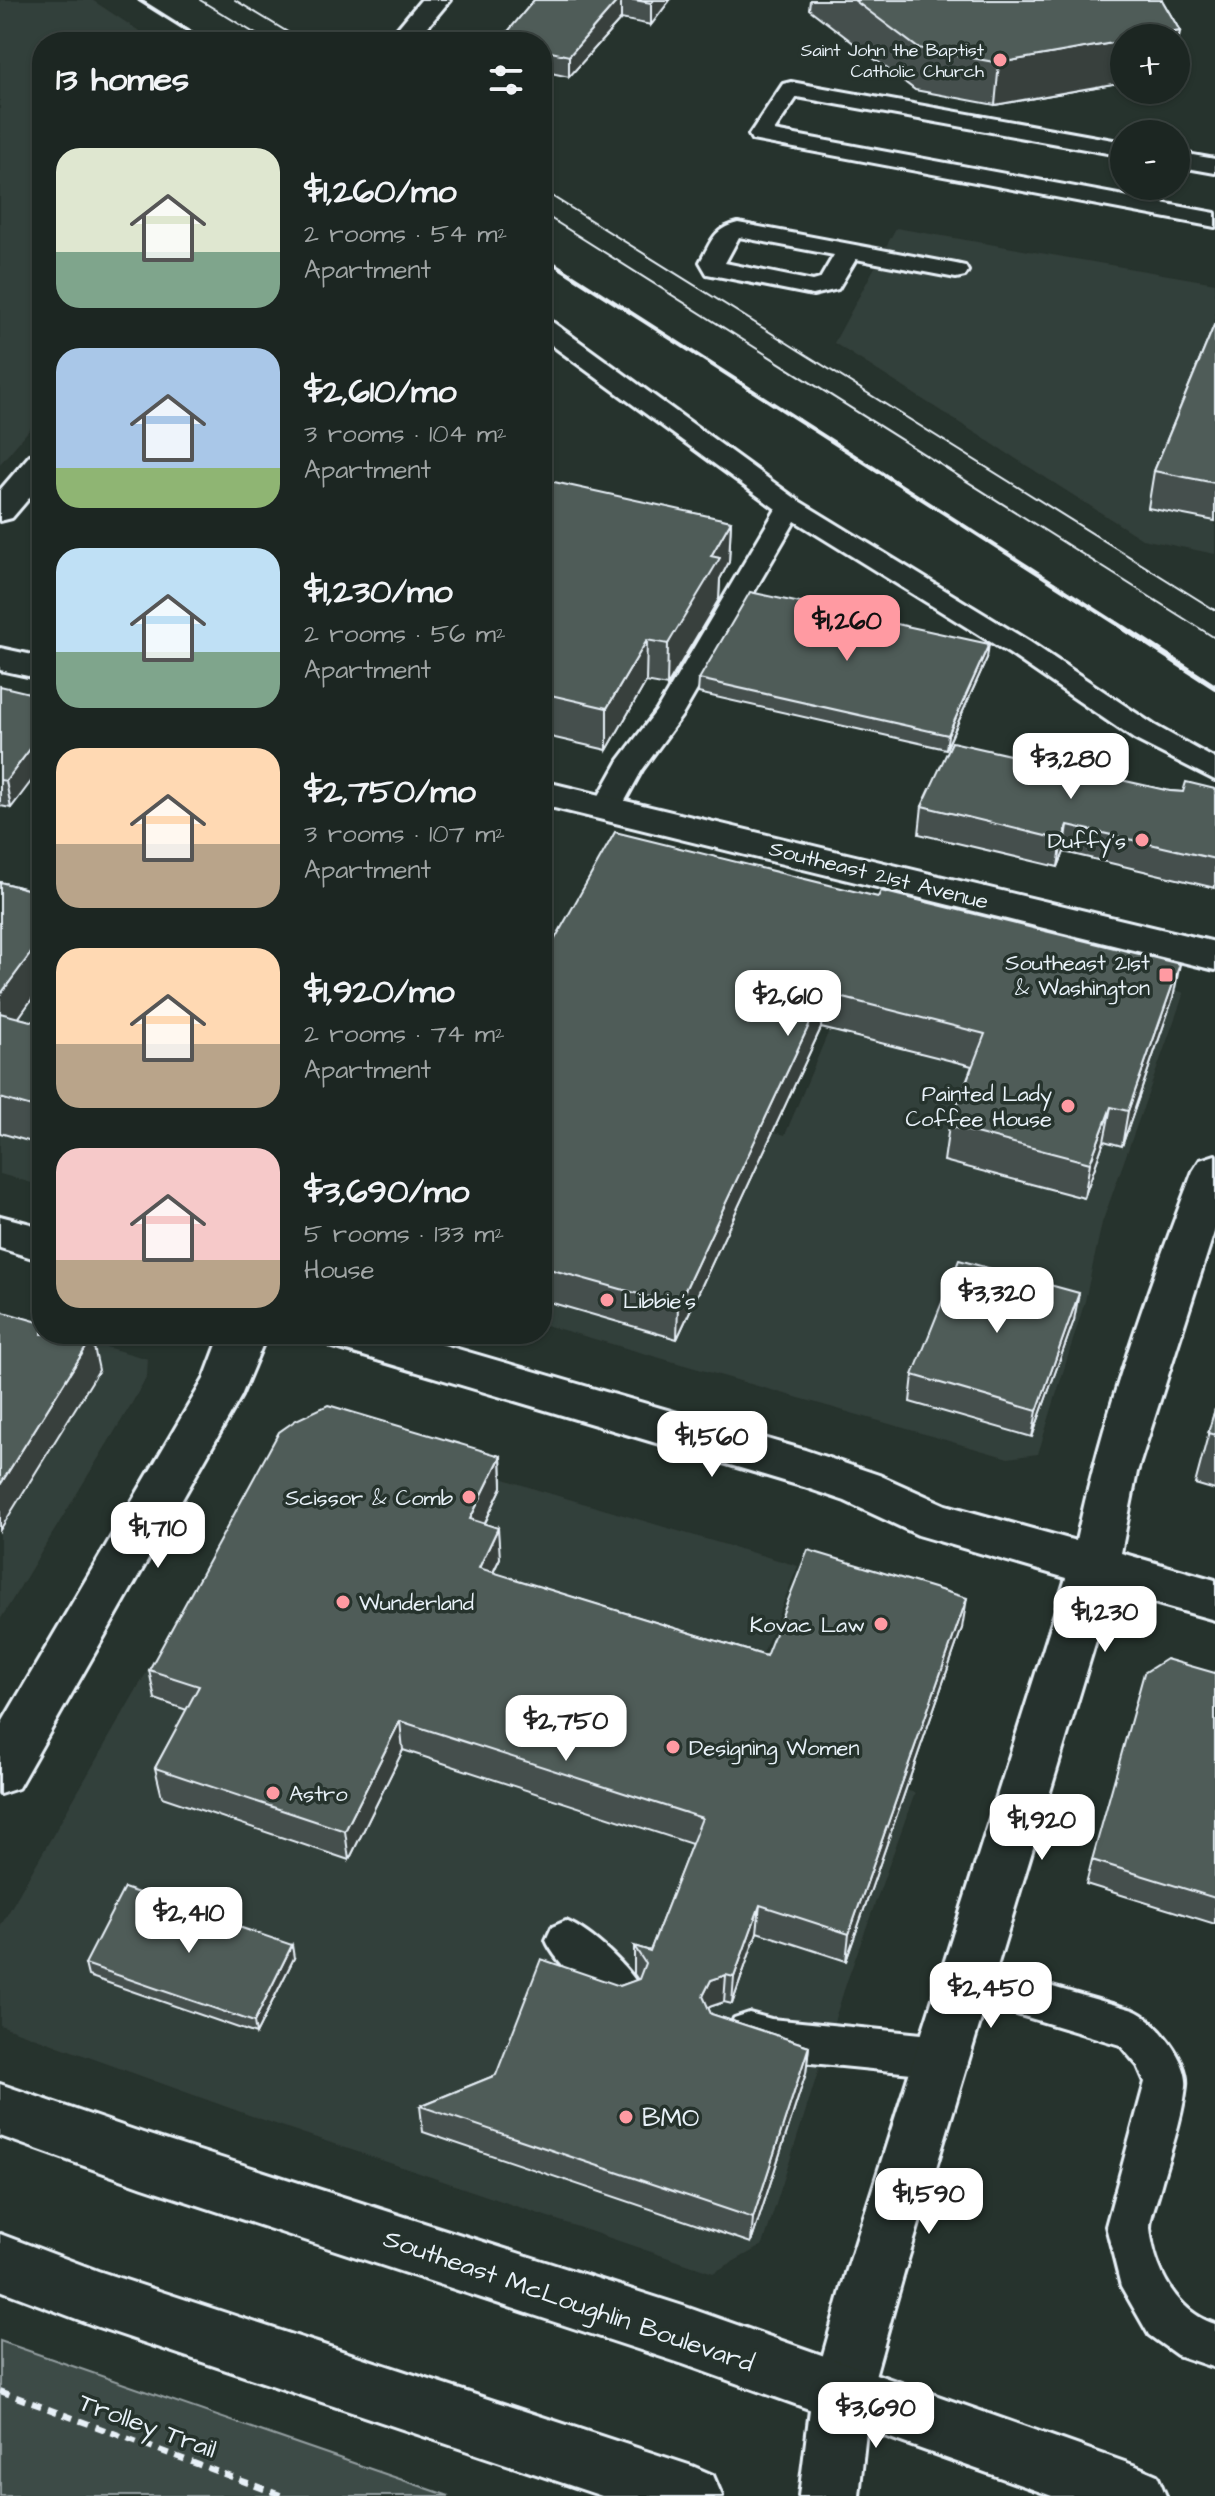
<!DOCTYPE html>
<meta charset="utf-8">
<style>
:root{--surface:#1c2622;--page:#29322f;--text:#f1f3f6;--muted:#a0a5a5;--line:#3a4340;--accent:#ff9aa2}
body{margin:0;font-family:"Architects Daughter",sans-serif;background:var(--page);color:var(--text);height:100vh;display:flex;flex-direction:column;font-size:30px;white-space:nowrap}
*{box-sizing:border-box;margin:0}
p{font-size:26px;color:var(--muted)}
.icon{flex:none;width:44px;height:44px;fill:none;stroke:currentColor;stroke-width:2;stroke-linecap:round;stroke-linejoin:round}
.map{position:relative;flex:1;overflow:hidden}
.sheet{position:absolute;left:32px;top:32px;width:520px;height:1312px;display:flex;flex-direction:column;background:var(--surface);border-radius:32px;box-shadow:0 2px 6px #0004,0 0 0 2px var(--line)}
.sheet>*{flex:none}
.tools{position:absolute;left:1110px;top:24px;display:grid;gap:16px}
.tools a{display:grid;place-items:center;width:80px;height:80px;border-radius:50%;background:var(--surface);box-shadow:0 2px 6px #0004,0 0 0 2px var(--line);font-size:40px}
.price{position:absolute;translate:-50% -68px;padding:0 18px;border-radius:16px;background:#fff;color:#222;font-size:26px;line-height:52px;filter:drop-shadow(0 2px 4px #0008)}
.price::after{content:'';position:absolute;left:50%;top:48px;width:24px;height:18px;margin-left:-12px;background:inherit;clip-path:polygon(0 0,100% 0,50% 100%)}
.price.on{background:var(--accent);color:#111}
ul{padding:0;list-style:none}
li{display:flex;align-items:center;gap:24px;height:200px;padding:0 24px}
li span{display:grid;place-items:center;flex:none;width:224px;height:160px;border-radius:24px;color:#555}
li>.icon{margin-inline-start:auto}
span .icon{width:96px;height:96px;fill:#fffc;stroke-width:1}
li b{font-size:34px}
h2{display:flex;justify-content:space-between;align-items:center;height:96px;padding:0 24px;font-size:34px}
.map>svg:first-child{display:block}
.built{fill:#333f3a}
.green{fill:#3e4b47;stroke:#939ea0;stroke-width:2}
.lines{fill:none;stroke-linecap:round;stroke-linejoin:round}
.service-casing{stroke:#e8f1f8;stroke-width:6}
.minor-casing{stroke:#e8f1f8;stroke-width:6}
.tertiary-casing{stroke:#e8f1f8;stroke-width:6}
.primary-casing{stroke:#e8f1f8;stroke-width:6}
.path{stroke:#e8f1f8;stroke-width:6;stroke-dasharray:10 7;stroke-linecap:butt}
.service{fill:#26332d;fill-rule:evenodd}
.minor{fill:#26332d;fill-rule:evenodd}
.tertiary{fill:#26332d;fill-rule:evenodd}
.primary{fill:#26332d;fill-rule:evenodd}
.tram{stroke:#e8f1f8;stroke-width:2}
.rail-far1{stroke:#e8f1f8;stroke-width:4}
.rail{stroke:#e8f1f8;stroke-width:6}
.wall{fill:#454f4d;stroke:#e8f1f8;stroke-width:2}
.shaded-wall{fill:#38403e;stroke:#e8f1f8;stroke-width:2}
.building{fill:#505c59;stroke:#e8f1f8;stroke-width:2}
.poi-dot{fill:#ff9aa2;stroke:#26332d;stroke-width:3}
.labels{text-anchor:middle;stroke-width:7;stroke-linejoin:round;paint-order:stroke}
.far-poi-label{font-size:18px;fill:#e8f1f8;stroke:#26332d;text-anchor:end}
.poi-label{font-size:22px;fill:#e8f1f8;stroke:#26332d;text-anchor:end}
.street-label{font-size:22px;fill:#e8f1f8;stroke:#26332d}
.near-poi-label{font-size:26px;fill:#e8f1f8;stroke:#26332d;text-anchor:start}
.near-street-label{font-size:26px;fill:#e8f1f8;stroke:#26332d}
</style>
<div class="map">
<svg width="1215" height="2496" viewBox="0 0 1215 2496">
<rect width="100%" height="100%" fill="#26332d"/>
<filter id="ink" filterUnits="userSpaceOnUse"><feTurbulence type="fractalNoise" baseFrequency=".0125" numOctaves="2"/><feDisplacementMap in="SourceGraphic" scale="16" xChannelSelector="R" yChannelSelector="G"/><feConvolveMatrix kernelMatrix="1 2 1 2 8 2 1 2 1" color-interpolation-filters="sRGB"/></filter>
<g filter="url(#ink)">
<!-- built -->
<g class="built">
<path d="M0 0H92L156 42H42V415L0 464Z"/>
<path d="M896 228 1215 283V554L1142 539 834 343Z"/>
<path d="M0 908 42 917V1186L0 1174Z"/>
<path d="M878 914 1155 983 1184 993 1102 1223 1085 1301 1038 1454 1008 1458 542 1324V1169L654 1095 785 1135Z"/>
<path d="M0 1316 42 1334H61L148 1359 147 1376 132 1403 0 1620Z"/>
<path d="M342 1426 538 1490 798 1566 731 1733 915 1793 847 1981 763 2245 713 2273 249 2115 0 2025V1927L275 1449Z"/>
</g>
<!-- green -->
<path class="green" d="M0 2341 449 2496H0Z"/>
<g class="lines">
<!-- service casing -->
<g class="service-casing">
<g id="service">
<path d="M791 82 1124 142V156L797 97 774 131 1215 213V227L752 140 749 135 783 84Z"/>
<path d="M1176 152 1215 159V173L1176 166Z"/>
<path d="M738 223 956 264 965 266 968 271 965 276 956 278 856 259 838 289 813 295 707 274 700 262C712 241 713 229 738 223ZM739 237 834 255 820 279 813 281 725 263Z"/>
<path d="M542 319 551 321 799 501 1030 642 1154 725 1215 759V780L1134 739 1010 654 795 521 683 714 642 770 616 817 606 820 596 817 591 810 619 760 657 710 776 509 542 338Z"/>
<path d="M566 1921C590 1931 631 1968 642 1992L636 2005 621 2011C597 2002 556 1964 546 1940L552 1927Z"/>
<path d="M965 1962 1133 2010C1155 2018 1189 2061 1186 2086 1182 2121 1168 2158 1159 2192 1156 2203 1150 2217 1150 2228 1154 2268 1175 2311 1215 2324V2368L1177 2355 1149 2335 1121 2286 1106 2226 1145 2082 1138 2066 1120 2045 950 1994 944 1981 950 1968Z"/>
<path d="M749 2013 771 2019 942 2036 957 2042 963 2056 957 2070 942 2076 771 2059 734 2046 728 2032 734 2018Z"/>
</g>
</g>
<!-- minor casing -->
<g class="minor-casing">
<g id="minor">
<path d="M421 0H450L415 42H386Z"/>
<path d="M42 452V483L12 518 0 521V490L30 455Z"/>
<path d="M221 1334H267L241 1396 18 1788 0 1794V1726L204 1379Z"/>
</g>
</g>
<!-- tertiary casing -->
<g class="tertiary-casing">
<g id="tertiary">
<path d="M0 648 42 657V679L0 670Z"/>
<path d="M542 781 1215 942V970L542 805Z"/>
<path d="M1215 1155V1229L1137 1472 1121 1553 1215 1580V1620L1111 1591 904 2273 870 2394 859 2496H799L812 2394 846 2273 1066 1578 918 1535 845 1501 804 1487 330 1346 323 1334H406L805 1450 879 1475 946 1505 1076 1541C1103 1415 1147 1291 1193 1171L1200 1160Z"/>
<path d="M0 1216 42 1227V1261L0 1248Z"/>
</g>
</g>
<!-- primary casing -->
<g class="primary-casing">
<g id="primary">
<path d="M0 2084 143 2133 683 2306 1136 2466 1157 2475 1166 2496H1052L683 2364 143 2187 0 2136Z"/>
<path d="M0 2234 98 2271 692 2466 713 2475 722 2496H602L98 2327 0 2290Z"/>
</g>
</g>
<!-- path -->
<path class="path" d="M0 2391 283 2496"/>
<!-- service -->
<use href="#service" class="service"/>
<!-- minor -->
<use href="#minor" class="minor"/>
<!-- tertiary -->
<use href="#tertiary" class="tertiary"/>
<!-- primary -->
<use href="#primary" class="primary"/>
<!-- tram -->
<g class="tram">
<path d="M200 0 269 42"/>
<path d="M235 0 304 42"/>
<path d="M542 190 1215 610"/>
<path d="M542 213 1215 638"/>
</g>
<!-- rail-far1 -->
<g class="rail-far1">
<path d="M139 0 206 42"/>
<path d="M542 256 1127 630"/>
</g>
<!-- rail -->
<path class="rail" d="M1124 628 1215 687"/>
</g>
<!-- wall -->
<g class="wall">
<path d="M534 0H670L651 25 621 19 569 77 542 71V42H500Z"/>
<path d="M810 0H1162L1180 31 1176 56V38H1124V82L995 105 915 90 809 9Z"/>
<path d="M1215 323V521L1148 508 1154 471Z"/>
<path d="M542 484 731 521 729 562 720 579 719 599 667 686 646 682 607 750 542 735Z"/>
<path d="M987 658 946 749 698 693 699 679Z"/>
<path d="M0 686 11 808 0 806Z"/>
<path d="M1215 789V888L1064 852 1058 867 919 834 922 806 1170 791 1183 792Z"/>
<path d="M0 882 42 893V985L18 1018 42 1024V1145L0 1133Z"/>
<path d="M542 962 1173 998 1122 1146 1104 1141 1084 1198 944 1161 949 1126 972 1066 821 1028 677 1339 542 1300Z"/>
<path d="M1074 1320 1032 1437 910 1402 913 1375Z"/>
<path d="M1215 1409V1490L1195 1484Z"/>
<path d="M501 1456 502 1487 485 1523 500 1558 493 1573 766 1656 962 1628 846 1961 757 1932 732 2004 724 2002 709 2007 708 2009 711 2014 809 2046 806 2073 751 2243 423 2132 420 2106 496 2075 620 1986 638 1980 634 1974V1946L650 1951 692 1844 403 1750 349 1860 162 1797 155 1768 187 1710 155 1699 149 1670Z"/>
<path d="M1215 1673V1924L1086 1884 1092 1860Z"/>
<path d="M294 1958 256 2034 88 1976 85 1964Z"/>
</g>
<!-- shaded-wall -->
<g class="shaded-wall">
<path d="M618 0H621V19L569 77V56Z"/>
<path d="M654 0H670L651 25V3Z"/>
<path d="M1180 31 1176 56V38H1140Z"/>
<path d="M1124 41V82L995 105 999 63Z"/>
<path d="M731 521 729 562 720 579 719 599 667 686 668 644 711 556Z"/>
<path d="M647 640 646 682 607 750V708Z"/>
<path d="M989 644 987 658 946 749 948 735Z"/>
<path d="M42 733V767L11 808 6 781Z"/>
<path d="M1068 825 1064 852 1058 867 1062 840Z"/>
<path d="M42 938V985L0 1044V995Z"/>
<path d="M1180 964 1173 998 1122 1146 1128 1111Z"/>
<path d="M824 993 821 1028 677 1339 678 1305Z"/>
<path d="M1111 1107 1104 1141 1084 1198 1090 1163Z"/>
<path d="M1079 1293 1074 1320 1032 1437 1037 1411Z"/>
<path d="M92 1338 99 1370 0 1530V1485Z"/>
<path d="M501 1456 502 1487 472 1549 470 1519Z"/>
<path d="M498 1528 500 1558 480 1599 479 1568Z"/>
<path d="M967 1598 962 1628 846 1961 849 1934Z"/>
<path d="M400 1721 403 1750 349 1860 345 1831Z"/>
<path d="M760 1905 757 1932 732 2004 734 1977Z"/>
<path d="M292 1945 294 1958 256 2034 254 2022Z"/>
<path d="M726 1975 724 2002 709 2007 701 2023 703 1996 711 1980Z"/>
<path d="M809 2046 806 2073 751 2243 753 2218Z"/>
</g>
<!-- building -->
<g class="building">
<path d="M534 0H618L569 56 542 50V42L500 41Z"/>
<path d="M634 0H654L651 3Z"/>
<path d="M854 0H1162L1180 31 1140 38H1124V41L999 63 918 48Z"/>
<path d="M1215 323V483L1154 471Z"/>
<path d="M545 480 731 521 711 556 720 558 668 644 647 640 607 708 542 693V484Z"/>
<path d="M750 592 989 644 948 735 699 679Z"/>
<path d="M0 686 42 696V733L6 781 0 780Z"/>
<path d="M952 742 1170 791 1183 792 1186 782 1215 789V859L1068 825 1062 840 922 806Z"/>
<path d="M615 832 878 897 881 891 1180 964 1128 1111 1111 1107 1090 1163 949 1126 985 1034 824 993 678 1305 542 1267V962Z"/>
<path d="M0 882 42 893V938L0 995Z"/>
<path d="M0 1013 42 1024V1110L0 1098Z"/>
<path d="M959 1260 1079 1293 1037 1411 913 1375Z"/>
<path d="M0 1311 42 1323V1334H79L92 1338 0 1485Z"/>
<path d="M328 1405 501 1456 470 1519 498 1528 479 1568 766 1656 808 1550 967 1598 849 1934 760 1905 734 1977 726 1975 711 1980 703 1996 711 2014 809 2046 753 2218 420 2106 496 2075 541 1959 620 1986 639 1979 645 1963 634 1946 650 1951 702 1818 400 1721 345 1831 155 1768 199 1686 149 1670 279 1432 296 1420Z"/>
<path d="M1215 1409V1435L1208 1433Z"/>
<path d="M1166 1659 1215 1673V1898L1092 1860 1144 1673Z"/>
<path d="M124 1888 292 1945 254 2022 85 1964Z"/>
</g>
</g>
<!-- markers -->
<g class="poi-dot">
<circle cx="1000" cy="60" r="8"/>
<circle cx="1142" cy="840" r="8"/>
<rect x="1158" y="967" width="16" height="16" rx="4"/>
<circle cx="1068" cy="1106" r="8"/>
<circle cx="607" cy="1300" r="8"/>
<circle cx="469" cy="1497" r="8"/>
<circle cx="343" cy="1602" r="8"/>
<circle cx="881" cy="1624" r="8"/>
<circle cx="673" cy="1747" r="8"/>
<circle cx="273" cy="1793" r="8"/>
<circle cx="626" cy="2117" r="8"/>
</g>
<g class="labels">
<!-- far-poi labels -->
<g class="far-poi-label">
<text x="984" y="56">Saint John the Baptist<tspan x="984" dy="21">Catholic Church</tspan></text>
</g>
<!-- poi labels -->
<g class="poi-label">
<text x="1126" y="848">Duffy's</text>
<text x="1150" y="970">Southeast 21st<tspan x="1150" dy="25">&amp; Washington</tspan></text>
<text x="1052" y="1101">Painted Lady<tspan x="1052" dy="25">Coffee House</tspan></text>
<text x="623" y="1308" text-anchor="start">Libbie's</text>
<text x="453" y="1505">Scissor &amp; Comb</text>
<text x="359" y="1610" text-anchor="start">Wunderland</text>
<text x="865" y="1632">Kovac Law</text>
<text x="689" y="1755" text-anchor="start">Designing Women</text>
<text x="289" y="1801" text-anchor="start">Astro</text>
</g>
<!-- street labels -->
<g class="street-label">
<text transform="translate(879 874) rotate(14)" y="8">Southeast 21st Avenue</text>
</g>
<!-- near-poi labels -->
<g class="near-poi-label">
<text x="642" y="2126">BMO</text>
</g>
<!-- near-street labels -->
<g class="near-street-label">
<text transform="translate(569 2300) rotate(19)" y="9">Southeast McLoughlin Boulevard</text>
<text transform="translate(148 2425) rotate(20)" y="9">Trolley Trail</text>
</g>
</g>
</svg>
<div class="tools">
<a>+</a>
<a>−</a>
</div>
<b class="price on" style="left:847px;top:663px">$1,260</b>
<b class="price" style="left:1071px;top:801px">$3,280</b>
<b class="price" style="left:788px;top:1038px">$2,610</b>
<b class="price" style="left:997px;top:1335px">$3,320</b>
<b class="price" style="left:712px;top:1479px">$1,560</b>
<b class="price" style="left:158px;top:1570px">$1,710</b>
<b class="price" style="left:1105px;top:1654px">$1,230</b>
<b class="price" style="left:566px;top:1763px">$2,750</b>
<b class="price" style="left:1042px;top:1862px">$1,920</b>
<b class="price" style="left:189px;top:1955px">$2,410</b>
<b class="price" style="left:991px;top:2030px">$2,450</b>
<b class="price" style="left:929px;top:2236px">$1,590</b>
<b class="price" style="left:876px;top:2450px">$3,690</b>
<section class="sheet">
<h2>13 homes<svg class="icon" aria-label="filters" viewBox="0 0 24 24"><path d="M4 7h16M4 17h16"/><circle cx="9" cy="7" r="2"/><circle cx="15" cy="17" r="2"/></svg></h2>
<ul>
<li><span style="background:linear-gradient(#dfe7d0 65%,#7fa58c 0)"><svg class="icon" aria-label="home" viewBox="0 0 24 24"><path d="M3 11l9-7 9 7M6 9v11h12V9"/></svg></span><div><b>$1,260/mo</b><p>2 rooms · 54 m²</p><p>Apartment</p></div></li>
<li><span style="background:linear-gradient(#a9c7e8 75%,#8fb573 0)"><svg class="icon" aria-label="home" viewBox="0 0 24 24"><path d="M3 11l9-7 9 7M6 9v11h12V9"/></svg></span><div><b>$2,610/mo</b><p>3 rooms · 104 m²</p><p>Apartment</p></div></li>
<li><span style="background:linear-gradient(#bfe0f5 65%,#7fa58c 0)"><svg class="icon" aria-label="home" viewBox="0 0 24 24"><path d="M3 11l9-7 9 7M6 9v11h12V9"/></svg></span><div><b>$1,230/mo</b><p>2 rooms · 56 m²</p><p>Apartment</p></div></li>
<li><span style="background:linear-gradient(#ffd9b3 60%,#b9a48a 0)"><svg class="icon" aria-label="home" viewBox="0 0 24 24"><path d="M3 11l9-7 9 7M6 9v11h12V9"/></svg></span><div><b>$2,750/mo</b><p>3 rooms · 107 m²</p><p>Apartment</p></div></li>
<li><span style="background:linear-gradient(#ffd9b3 60%,#b9a48a 0)"><svg class="icon" aria-label="home" viewBox="0 0 24 24"><path d="M3 11l9-7 9 7M6 9v11h12V9"/></svg></span><div><b>$1,920/mo</b><p>2 rooms · 74 m²</p><p>Apartment</p></div></li>
<li><span style="background:linear-gradient(#f6c9c9 70%,#b9a48a 0)"><svg class="icon" aria-label="home" viewBox="0 0 24 24"><path d="M3 11l9-7 9 7M6 9v11h12V9"/></svg></span><div><b>$3,690/mo</b><p>5 rooms · 133 m²</p><p>House</p></div></li>
</ul>
</section>
</div>
